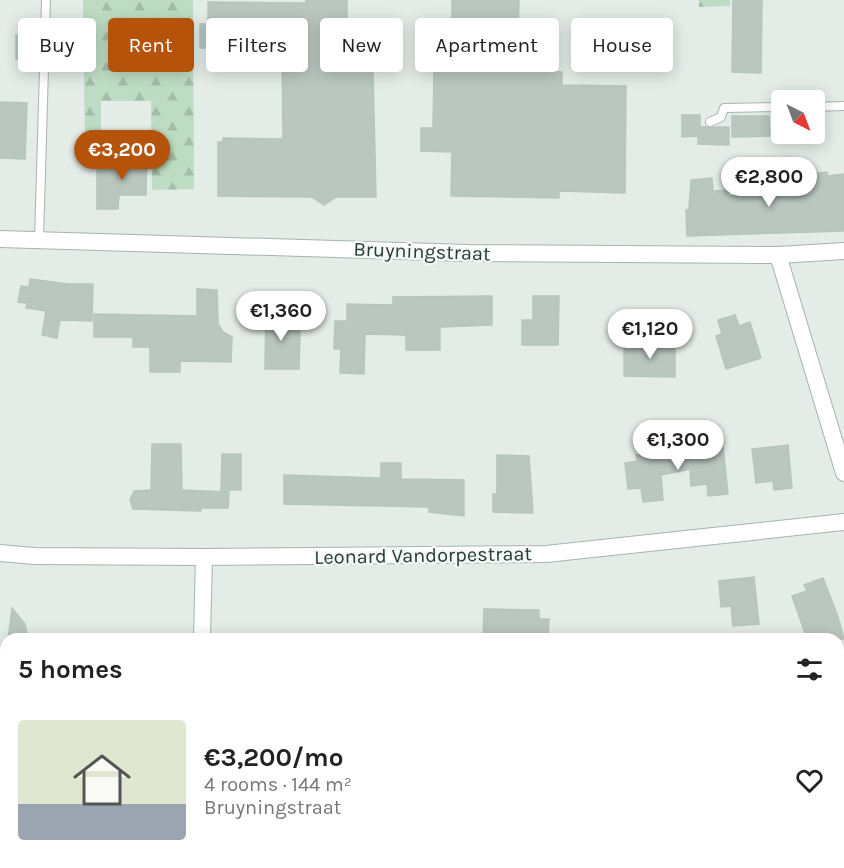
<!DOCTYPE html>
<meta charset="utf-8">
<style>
:root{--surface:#fff;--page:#f2f2f2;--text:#222;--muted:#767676;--accent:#b45309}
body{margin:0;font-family:Karla,sans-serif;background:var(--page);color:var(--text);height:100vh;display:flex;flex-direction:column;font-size:22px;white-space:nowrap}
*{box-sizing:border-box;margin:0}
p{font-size:20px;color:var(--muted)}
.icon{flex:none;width:33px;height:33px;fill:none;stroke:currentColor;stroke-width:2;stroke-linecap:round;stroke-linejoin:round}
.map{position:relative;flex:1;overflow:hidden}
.drawer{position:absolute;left:0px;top:633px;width:844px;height:236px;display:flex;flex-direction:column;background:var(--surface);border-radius:18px 18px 0 0;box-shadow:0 3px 15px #0003}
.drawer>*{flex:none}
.top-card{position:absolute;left:18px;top:18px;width:808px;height:54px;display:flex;gap:12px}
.needle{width:39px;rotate:138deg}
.tools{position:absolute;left:771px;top:90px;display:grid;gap:12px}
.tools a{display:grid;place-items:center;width:54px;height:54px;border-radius:6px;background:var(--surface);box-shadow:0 3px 15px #0003;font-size:30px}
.price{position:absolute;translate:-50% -51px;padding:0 14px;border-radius:21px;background:#fff;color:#222;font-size:20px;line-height:39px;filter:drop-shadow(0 2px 3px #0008)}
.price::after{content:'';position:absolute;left:50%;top:36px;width:18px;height:14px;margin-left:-9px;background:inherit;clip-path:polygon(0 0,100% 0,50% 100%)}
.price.selected{background:var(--accent);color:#fff}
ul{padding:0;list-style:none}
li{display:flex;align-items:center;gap:18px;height:150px;padding:0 18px}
li span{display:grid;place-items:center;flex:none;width:168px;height:120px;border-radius:6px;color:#555}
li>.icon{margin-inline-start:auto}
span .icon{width:72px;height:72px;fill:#fffc;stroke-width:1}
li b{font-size:26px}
h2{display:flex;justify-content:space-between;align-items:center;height:72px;padding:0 18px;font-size:26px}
.tag{padding:0 21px;border-radius:6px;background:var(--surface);box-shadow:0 3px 15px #0003;font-size:21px;line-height:54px}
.tag.selected{background:var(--accent);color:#fff}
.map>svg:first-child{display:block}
.forest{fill:url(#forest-firs)}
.building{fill:#b9c7c0;stroke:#b6c5bd;stroke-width:1.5}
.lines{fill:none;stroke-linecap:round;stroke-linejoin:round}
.service-casing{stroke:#a6b4ad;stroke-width:10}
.minor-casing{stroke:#a6b4ad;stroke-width:18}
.service{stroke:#fff;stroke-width:8}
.minor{stroke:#fff;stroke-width:16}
.labels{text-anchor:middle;stroke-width:4.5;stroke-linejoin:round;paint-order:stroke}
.street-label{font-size:20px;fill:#243c33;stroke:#f4f9f6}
</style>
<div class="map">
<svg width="844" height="868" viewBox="0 0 844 868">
<defs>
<pattern id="forest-firs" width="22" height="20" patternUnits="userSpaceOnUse" patternTransform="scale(1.5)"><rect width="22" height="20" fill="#bedcc3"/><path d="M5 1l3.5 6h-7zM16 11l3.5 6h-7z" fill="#a3bea8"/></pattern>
</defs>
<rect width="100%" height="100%" fill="#e3ece7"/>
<!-- forest -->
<g class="forest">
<path d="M83 0H193L194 189 152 190 151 101H101V150L85 151Z"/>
<path d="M699 0H730V6L699 7Z"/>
<path d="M207 863H242L247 868H210Z"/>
</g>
<!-- building -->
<g class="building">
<path d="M306 0H347V58H368V73H373L376 197H336L324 205 312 197 218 196V142H223V138L283 139 282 48H200V24H208V2L306 3Z"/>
<path d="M452 0H519L518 30H452Z"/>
<path d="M733 0H762L761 73 732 72Z"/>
<rect x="16" y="35" width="17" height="24"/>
<path d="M434 70 562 72V85L626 86 625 193 559 191V198L451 196 452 152 421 151V128H433Z"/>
<path d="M0 102 27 103 25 159 0 158Z"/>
<path d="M682 115H700V127H729V145L698 144V136L682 137Z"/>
<path d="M732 116H769L770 136 732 137Z"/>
<path d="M132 148H147L146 195H119L118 209H97V170L132 167Z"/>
<path d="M827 172V176L844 174V231L687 236 686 210 689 209 691 180 712 178 713 191 729 190 728 196 753 195 782 193 781 177Z"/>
<path d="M30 279 67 284H93L92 321 60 320 57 338 42 335 46 311 26 308 27 303 18 302 21 286 29 287Z"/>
<path d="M197 289 217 290 218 324 223 332 232 337 231 362 180 361V372H150V347H133V337H94V314L197 316Z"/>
<path d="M492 296V325L440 327V350H406V335L365 334 364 374 340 373 341 349H334L335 321H347V304L393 305V297Z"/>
<path d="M533 296H559L558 345H522V320H533Z"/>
<path d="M266 311 290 312V327H298L300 334 299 369H265Z"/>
<path d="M735 315 739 326 750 322 761 358 726 369 716 336 722 334 718 320Z"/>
<path d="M624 343 675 344V377L624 376Z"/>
<path d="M152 444H181L182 490 229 492 228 508H201V511L133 509 130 500 134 491 151 490Z"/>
<path d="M788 445 792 488 774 490 773 481 756 483 752 449Z"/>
<path d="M723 447 728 494 708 496 707 484 691 486 690 469 661 475 663 500 643 502 641 488 628 489 625 463 637 461 636 455Z"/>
<path d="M222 454H241V490H221Z"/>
<path d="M497 455 529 456 533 513 493 512V494H497Z"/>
<path d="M381 463H401V479L464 480V516L429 512V507L284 504V475L381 478Z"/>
<path d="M754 577 759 624 733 626 731 606 721 607 719 581Z"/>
<path d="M823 578 838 617 844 639H807L792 596 807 591 804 585Z"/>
<path d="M12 608 25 624 28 639H8Z"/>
<path d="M484 609 539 610V619H549L548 639H483Z"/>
</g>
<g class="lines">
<!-- service casing -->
<g class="service-casing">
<g id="service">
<path d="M814 107 844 106"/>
<path d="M710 122 721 117 724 108 782 107"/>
<path d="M39 240 46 0"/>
</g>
</g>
<!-- minor casing -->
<g class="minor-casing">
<g id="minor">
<path d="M0 239 467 253 778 255 844 251"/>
<path d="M778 255 844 473"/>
<path d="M0 553 34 556 204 557 546 554 844 522"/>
<path d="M202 639 204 557"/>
<path d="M260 862 267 868"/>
<path d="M198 868V862"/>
<path d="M808 868 844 864"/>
</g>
</g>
<!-- service -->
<use href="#service" class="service"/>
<!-- minor -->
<use href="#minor" class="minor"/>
</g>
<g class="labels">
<!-- street labels -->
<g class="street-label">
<text transform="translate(422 251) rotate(2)" y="7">Bruyningstraat</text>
<text transform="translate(423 555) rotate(-1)" y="7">Leonard Vandorpestraat</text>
</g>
</g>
</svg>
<div class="tools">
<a><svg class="needle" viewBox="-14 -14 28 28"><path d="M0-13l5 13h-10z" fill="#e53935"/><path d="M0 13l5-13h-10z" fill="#767676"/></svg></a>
</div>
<b class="price selected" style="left:122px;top:181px">€3,200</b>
<b class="price" style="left:769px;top:208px">€2,800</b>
<b class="price" style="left:281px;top:342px">€1,360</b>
<b class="price" style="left:650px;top:360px">€1,120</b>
<b class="price" style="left:678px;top:471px">€1,300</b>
<div class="top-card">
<a class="tag">Buy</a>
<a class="tag selected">Rent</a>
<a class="tag">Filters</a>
<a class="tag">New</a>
<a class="tag">Apartment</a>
<a class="tag">House</a>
</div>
<section class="drawer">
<h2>5 homes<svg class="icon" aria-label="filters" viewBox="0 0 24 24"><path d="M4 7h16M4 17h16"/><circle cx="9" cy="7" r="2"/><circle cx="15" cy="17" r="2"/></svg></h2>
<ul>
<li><span style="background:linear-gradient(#dfe7d0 70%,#9aa5b1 0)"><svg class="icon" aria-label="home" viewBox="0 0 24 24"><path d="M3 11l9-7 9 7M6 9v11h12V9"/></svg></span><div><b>€3,200/mo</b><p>4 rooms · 144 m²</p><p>Bruyningstraat</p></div><svg class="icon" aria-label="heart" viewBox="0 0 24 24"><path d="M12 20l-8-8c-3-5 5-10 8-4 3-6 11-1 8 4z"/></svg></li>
</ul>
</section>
</div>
